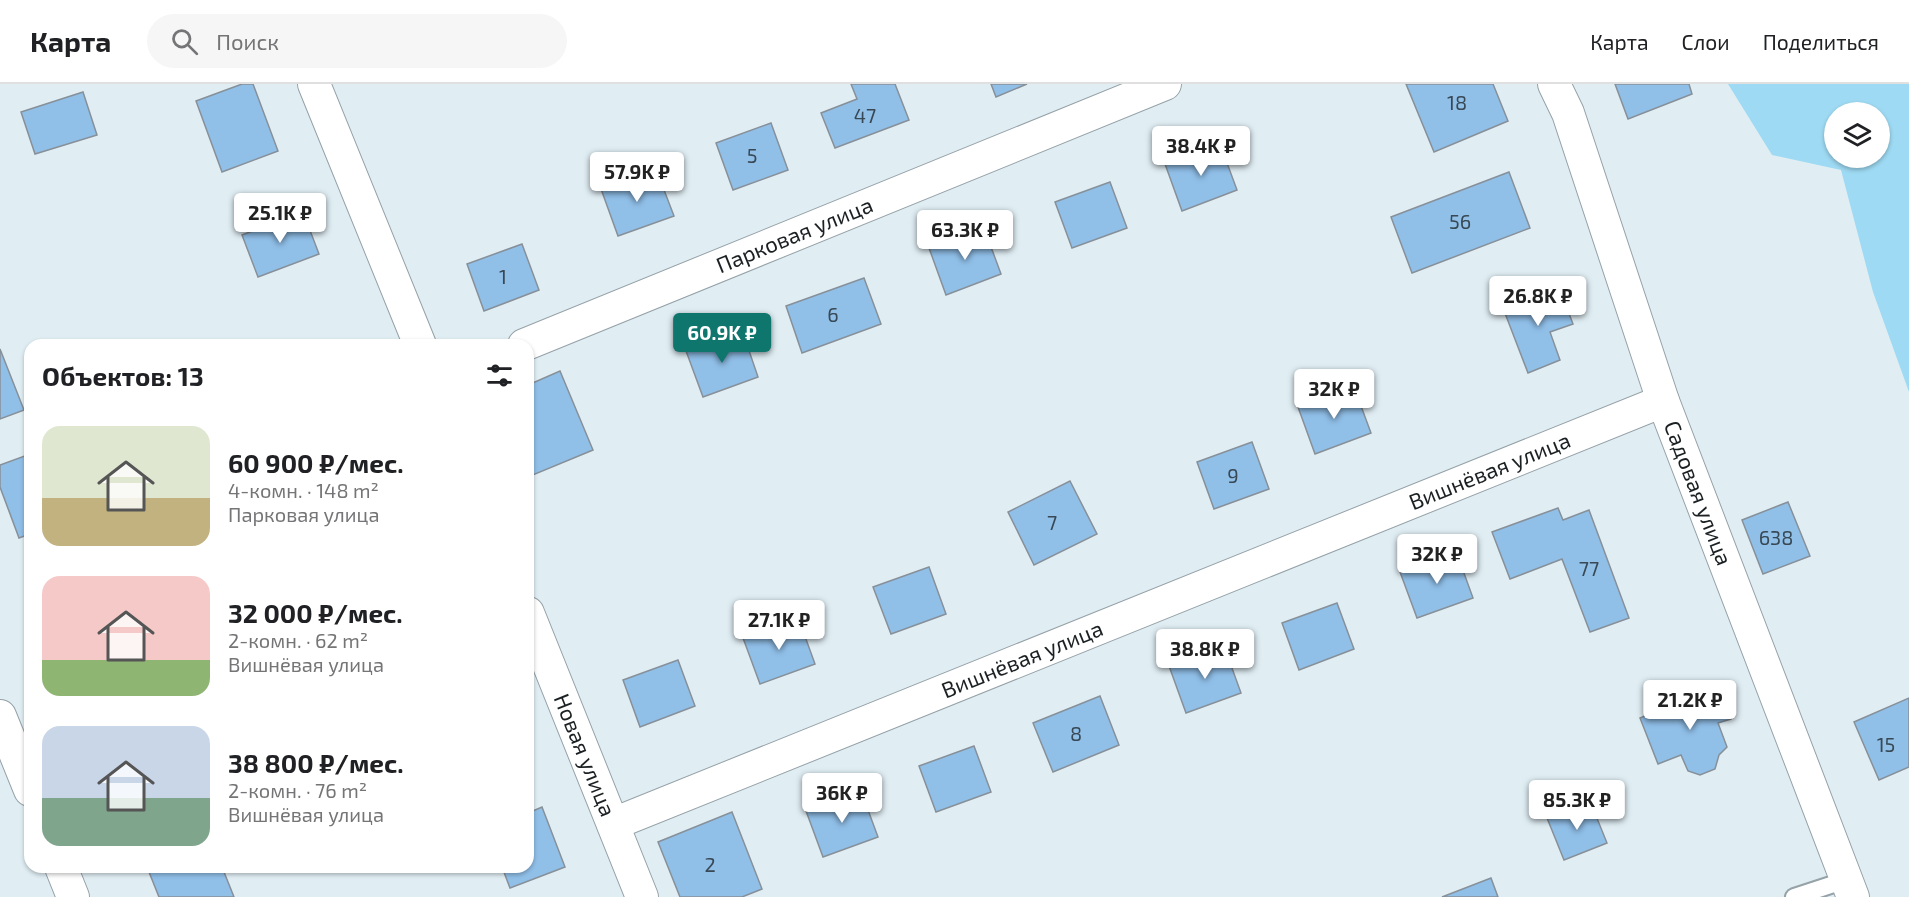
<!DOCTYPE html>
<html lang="ru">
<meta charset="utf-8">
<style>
:root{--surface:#fff;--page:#f6f6f6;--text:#202124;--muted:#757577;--line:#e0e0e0;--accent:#0f766e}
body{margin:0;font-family:"Exo 2",sans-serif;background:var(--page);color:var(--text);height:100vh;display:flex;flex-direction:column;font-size:22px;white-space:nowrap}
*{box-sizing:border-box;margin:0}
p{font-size:20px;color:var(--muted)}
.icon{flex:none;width:33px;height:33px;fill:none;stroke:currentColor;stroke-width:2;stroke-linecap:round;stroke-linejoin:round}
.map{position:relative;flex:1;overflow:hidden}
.details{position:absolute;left:24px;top:255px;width:510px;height:534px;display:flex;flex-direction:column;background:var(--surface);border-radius:18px;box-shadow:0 2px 4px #0004}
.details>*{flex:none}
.buttons{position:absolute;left:1824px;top:18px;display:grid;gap:12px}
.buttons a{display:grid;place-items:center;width:66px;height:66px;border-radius:50%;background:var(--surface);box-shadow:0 2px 4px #0004;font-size:30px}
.price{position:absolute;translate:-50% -51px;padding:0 14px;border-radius:6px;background:#fff;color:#222;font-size:20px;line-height:39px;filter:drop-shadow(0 2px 3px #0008)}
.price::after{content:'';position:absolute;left:50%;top:36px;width:18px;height:14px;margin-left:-9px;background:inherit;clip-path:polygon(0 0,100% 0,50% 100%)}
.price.on{background:var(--accent);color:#fff}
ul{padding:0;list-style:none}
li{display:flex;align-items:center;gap:18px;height:150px;padding:0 18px}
li span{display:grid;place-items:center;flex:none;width:168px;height:120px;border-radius:18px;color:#555}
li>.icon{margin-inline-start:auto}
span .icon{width:72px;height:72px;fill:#fffc;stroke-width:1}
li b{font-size:26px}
h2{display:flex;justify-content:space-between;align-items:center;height:72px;padding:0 18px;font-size:26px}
header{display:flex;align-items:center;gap:36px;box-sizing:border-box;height:84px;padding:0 30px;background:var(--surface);border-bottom:2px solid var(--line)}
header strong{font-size:28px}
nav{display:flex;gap:33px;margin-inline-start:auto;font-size:21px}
.search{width:420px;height:54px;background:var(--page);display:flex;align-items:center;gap:15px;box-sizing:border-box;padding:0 21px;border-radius:33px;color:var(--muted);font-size:22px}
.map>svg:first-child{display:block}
.green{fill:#9edaf3;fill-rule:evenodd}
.building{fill:#90bfe8;stroke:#879099;stroke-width:1.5}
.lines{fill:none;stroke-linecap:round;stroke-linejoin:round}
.lane-casing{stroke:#95a2a8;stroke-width:20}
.street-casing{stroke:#95a2a8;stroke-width:34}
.lane{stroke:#fff;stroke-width:16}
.street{stroke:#fff;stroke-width:32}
.labels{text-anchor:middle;stroke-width:4.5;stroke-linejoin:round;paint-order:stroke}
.number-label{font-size:20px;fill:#384854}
.street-label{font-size:22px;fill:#1b2022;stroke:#f1fafd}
</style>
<header>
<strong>Карта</strong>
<div class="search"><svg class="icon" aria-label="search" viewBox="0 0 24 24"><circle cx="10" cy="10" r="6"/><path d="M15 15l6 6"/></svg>Поиск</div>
<nav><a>Карта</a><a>Слои</a><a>Поделиться</a></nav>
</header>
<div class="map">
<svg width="1909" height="813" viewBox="0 0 1909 813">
<rect width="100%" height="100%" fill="#e0eef4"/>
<!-- green -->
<path class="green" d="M1728 0H1909V308L1873 208 1841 86 1772 71ZM1834 28H1880V74H1834Z"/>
<!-- building -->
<g class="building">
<path d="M242 0H253L278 67 222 88 196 17Z"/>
<path d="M851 0H895L909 36 835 64 821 29 857 15Z"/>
<path d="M991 0H1027L996 13Z"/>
<path d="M1406 0H1493L1508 37 1434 68Z"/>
<path d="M1615 0H1689L1692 10 1628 35Z"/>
<path d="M83 8 97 51 35 70 21 28Z"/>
<path d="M771 39 788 86 733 106 716 59Z"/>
<path d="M1220 60 1237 106 1182 127 1165 80Z"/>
<path d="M656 85 674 132 618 152 601 105Z"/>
<path d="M1509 88 1530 144 1412 189 1391 133Z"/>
<path d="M1110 98 1127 144 1072 164 1055 118Z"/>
<path d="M303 128 319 170 258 193 242 151Z"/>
<path d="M984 144 1001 190 946 211 929 164Z"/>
<path d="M522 160 539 206 484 227 467 180Z"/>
<path d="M864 194 881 240 802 269 786 222Z"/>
<path d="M1559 203 1573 240 1550 248 1560 276 1528 289 1503 224Z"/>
<path d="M742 246 758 293 703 313 686 267Z"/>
<path d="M0 265 24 326 0 335Z"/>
<path d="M560 287 593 366 528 393V301Z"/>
<path d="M1354 303 1371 349 1315 370 1298 323Z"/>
<path d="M1252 358 1269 405 1214 425 1197 378Z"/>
<path d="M30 370V450L19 454 0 403V381Z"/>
<path d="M1070 397 1097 450 1034 481 1008 428Z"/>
<path d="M1788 418 1810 472 1763 490 1742 436Z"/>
<path d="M1558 424 1563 436 1589 426 1629 534 1590 548 1562 475 1510 495 1492 448Z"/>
<path d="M1456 467 1473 514 1417 534 1400 488Z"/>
<path d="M929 483 946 530 891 550 873 503Z"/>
<path d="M1337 519 1354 565 1299 586 1282 539Z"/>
<path d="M798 533 815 580 760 600 743 554Z"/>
<path d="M1224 562 1241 609 1186 629 1169 582Z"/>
<path d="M678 576 695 622 640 643 623 596Z"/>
<path d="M1719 603 1731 635 1718 639 1727 663 1719 671 1715 685 1700 691 1688 687 1681 671 1658 680 1640 634Z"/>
<path d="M1100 612 1119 661 1053 688 1033 639Z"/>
<path d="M1909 614V683L1879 696 1854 638Z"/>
<path d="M974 662 991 708 936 728 919 682Z"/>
<path d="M861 707 878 753 823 773 806 727Z"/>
<path d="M1590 717 1607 759 1564 776 1547 734Z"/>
<path d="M542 723 565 783 510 804 502 783H528V729Z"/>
<path d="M732 728 762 805 742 813H680L658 758Z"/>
<path d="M147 783H222L234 813H159Z"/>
<path d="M1491 794 1498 813H1442Z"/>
</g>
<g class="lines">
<!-- lane casing -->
<g class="lane-casing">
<path id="lane" d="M1794 813 1846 796"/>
</g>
<!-- street casing -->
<g class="street-casing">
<g id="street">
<path d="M314 0 420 261"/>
<path id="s1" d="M1554 0 1568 29 1663 317 1853 813"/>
<path id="s2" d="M524 261 1165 0"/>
<path id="s3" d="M528 529 642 813"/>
<path d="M0 632 30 706"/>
<path id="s4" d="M613 740 1663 317"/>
<path d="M61 783 73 813"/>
</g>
</g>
<!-- lane -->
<use href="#lane" class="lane"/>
<!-- street -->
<use href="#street" class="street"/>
</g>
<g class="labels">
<!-- number labels -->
<g class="number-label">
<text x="1457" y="26">18</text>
<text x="865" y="39">47</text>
<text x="752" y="79">5</text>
<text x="1460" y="145">56</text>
<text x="503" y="200">1</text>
<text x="833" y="238">6</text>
<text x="1233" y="399">9</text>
<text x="1052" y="446">7</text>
<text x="1776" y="461">638</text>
<text x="1589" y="492">77</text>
<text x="1076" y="657">8</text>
<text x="1886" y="668">15</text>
<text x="710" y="788">2</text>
</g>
<!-- street labels -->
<g class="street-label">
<text dy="8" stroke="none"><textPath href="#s2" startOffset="292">Парковая улица</textPath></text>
<text dy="8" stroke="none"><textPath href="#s4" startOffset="945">Вишнёвая улица</textPath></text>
<text dy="8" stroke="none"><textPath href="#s1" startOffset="434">Садовая улица</textPath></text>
<text dy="8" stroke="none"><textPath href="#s4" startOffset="441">Вишнёвая улица</textPath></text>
<text dy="8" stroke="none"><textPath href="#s3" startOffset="153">Новая улица</textPath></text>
</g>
</g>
</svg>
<div class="buttons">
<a><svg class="icon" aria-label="layers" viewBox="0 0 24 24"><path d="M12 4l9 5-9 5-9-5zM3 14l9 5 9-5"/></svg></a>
</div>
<b class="price" style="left:1201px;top:93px">38.4K ₽</b>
<b class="price" style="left:637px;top:119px">57.9K ₽</b>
<b class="price" style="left:280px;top:160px">25.1K ₽</b>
<b class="price" style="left:965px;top:177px">63.3K ₽</b>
<b class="price" style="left:1538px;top:243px">26.8K ₽</b>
<b class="price on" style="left:722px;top:280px">60.9K ₽</b>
<b class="price" style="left:1334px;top:336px">32K ₽</b>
<b class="price" style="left:1437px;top:501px">32K ₽</b>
<b class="price" style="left:779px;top:567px">27.1K ₽</b>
<b class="price" style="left:1205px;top:596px">38.8K ₽</b>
<b class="price" style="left:1690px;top:647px">21.2K ₽</b>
<b class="price" style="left:842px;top:740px">36K ₽</b>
<b class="price" style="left:1577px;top:747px">85.3K ₽</b>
<section class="details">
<h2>Объектов: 13<svg class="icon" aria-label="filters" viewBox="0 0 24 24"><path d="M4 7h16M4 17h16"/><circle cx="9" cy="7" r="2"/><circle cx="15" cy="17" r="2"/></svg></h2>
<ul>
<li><span style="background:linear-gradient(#dfe7d0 60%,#c2b280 0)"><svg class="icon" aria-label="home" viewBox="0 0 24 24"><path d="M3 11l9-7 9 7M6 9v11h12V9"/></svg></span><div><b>60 900 ₽/мес.</b><p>4-комн. · 148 m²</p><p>Парковая улица</p></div></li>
<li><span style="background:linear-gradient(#f6c9c9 70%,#8fb573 0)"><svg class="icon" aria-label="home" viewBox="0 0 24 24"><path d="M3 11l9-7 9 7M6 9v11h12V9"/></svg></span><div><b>32 000 ₽/мес.</b><p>2-комн. · 62 m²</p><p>Вишнёвая улица</p></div></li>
<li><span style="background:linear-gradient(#c9d6e8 60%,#7fa58c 0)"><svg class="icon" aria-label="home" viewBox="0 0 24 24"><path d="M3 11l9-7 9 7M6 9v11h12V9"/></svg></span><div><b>38 800 ₽/мес.</b><p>2-комн. · 76 m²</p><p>Вишнёвая улица</p></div></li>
</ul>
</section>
</div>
